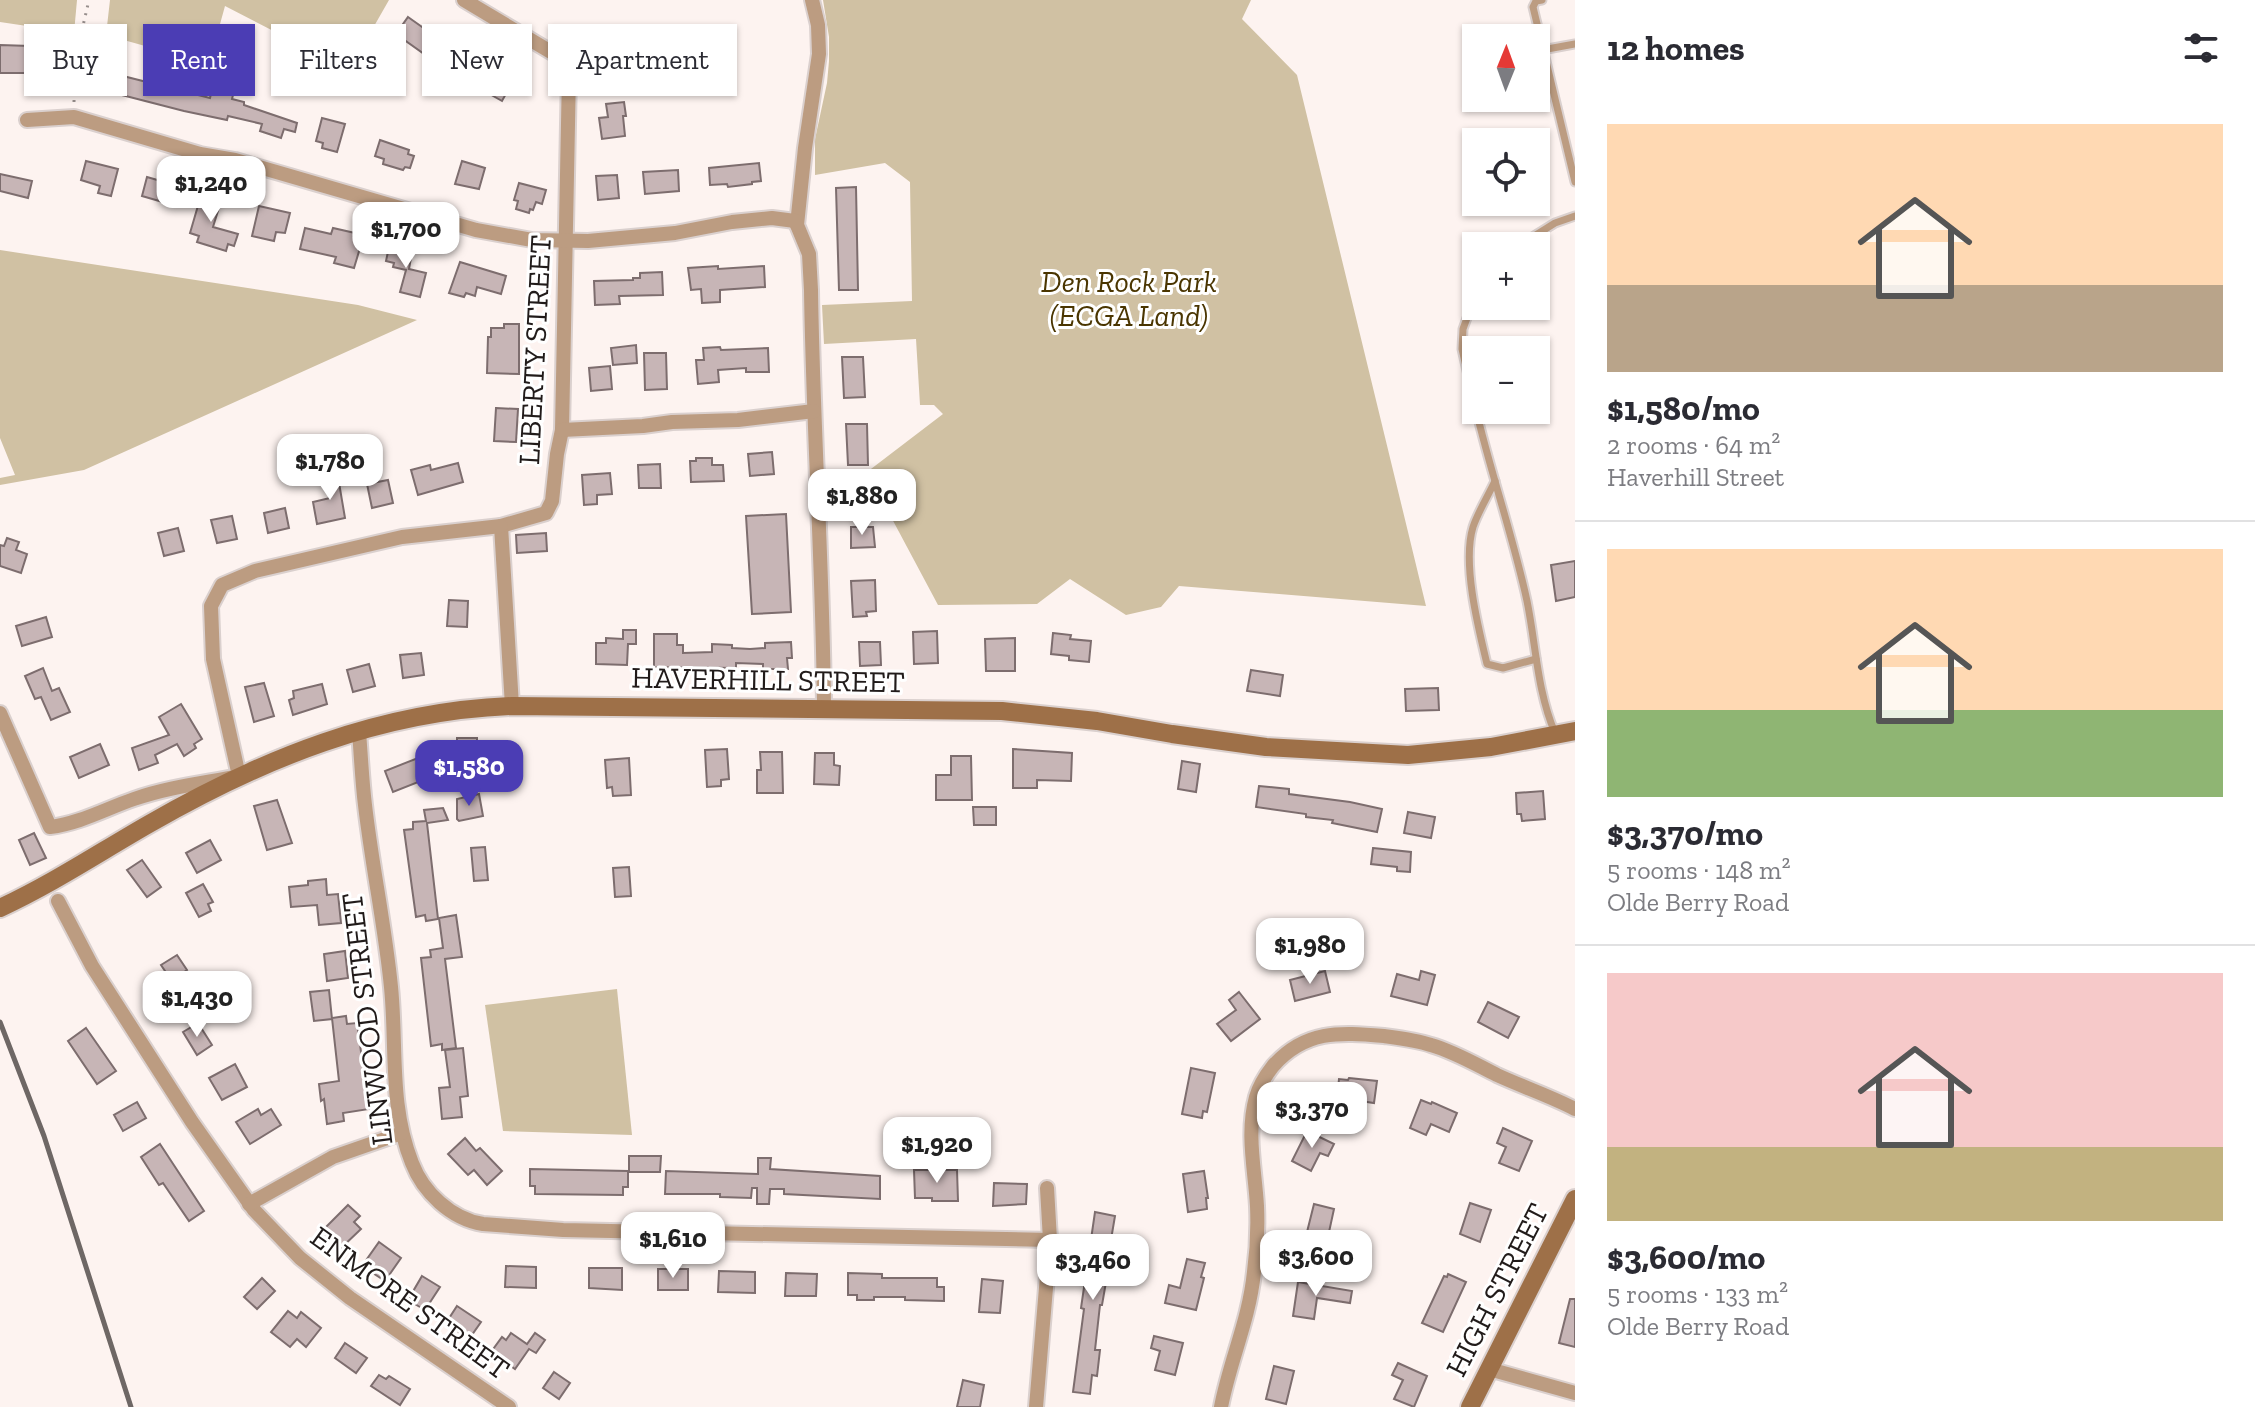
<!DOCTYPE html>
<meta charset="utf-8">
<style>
:root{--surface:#fff;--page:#f2f2f3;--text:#2b2b33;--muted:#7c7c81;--line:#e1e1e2;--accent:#4b3db4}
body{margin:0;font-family:"Zilla Slab",serif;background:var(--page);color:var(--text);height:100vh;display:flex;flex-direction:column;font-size:30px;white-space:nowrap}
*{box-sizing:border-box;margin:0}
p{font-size:26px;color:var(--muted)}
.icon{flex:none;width:44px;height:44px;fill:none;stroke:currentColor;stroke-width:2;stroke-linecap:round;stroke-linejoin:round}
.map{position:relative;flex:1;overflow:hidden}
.panel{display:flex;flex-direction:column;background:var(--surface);width:680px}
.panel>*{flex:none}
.banner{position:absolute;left:24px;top:24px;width:760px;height:72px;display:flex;gap:16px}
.needle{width:52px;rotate:1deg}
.tools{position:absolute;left:1462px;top:24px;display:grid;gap:16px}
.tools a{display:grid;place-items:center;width:88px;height:88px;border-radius:0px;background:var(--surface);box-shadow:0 2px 6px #0004;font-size:40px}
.price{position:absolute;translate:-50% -68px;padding:0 18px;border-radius:16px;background:#fff;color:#222;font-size:26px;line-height:52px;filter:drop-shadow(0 2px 4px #0008)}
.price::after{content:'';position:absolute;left:50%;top:48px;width:24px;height:18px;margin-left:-12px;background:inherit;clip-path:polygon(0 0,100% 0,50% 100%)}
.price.on{background:var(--accent);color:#fff}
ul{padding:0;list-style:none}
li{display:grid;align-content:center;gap:16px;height:424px;padding:0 32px}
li+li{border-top:2px solid var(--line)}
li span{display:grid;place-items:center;height:248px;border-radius:0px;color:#555}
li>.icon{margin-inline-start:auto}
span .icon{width:144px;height:144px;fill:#fffc;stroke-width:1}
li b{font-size:34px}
h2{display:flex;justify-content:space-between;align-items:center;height:96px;padding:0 32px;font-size:34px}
.tag{padding:0 28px;border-radius:0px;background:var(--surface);box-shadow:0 2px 6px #0004;font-size:28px;line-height:72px}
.tag.on{background:var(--accent);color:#fff}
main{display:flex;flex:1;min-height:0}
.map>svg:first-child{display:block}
.green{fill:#d0c1a3}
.building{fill:#c7b5b6;stroke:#7d6d6e;stroke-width:2}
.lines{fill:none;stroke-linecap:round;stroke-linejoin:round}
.service-casing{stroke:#dad0ce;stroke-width:11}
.minor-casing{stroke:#dad0ce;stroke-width:18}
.secondary-casing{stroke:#dad0ce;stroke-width:22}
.path{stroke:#978e8c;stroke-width:3;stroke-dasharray:2 6;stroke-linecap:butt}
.service{stroke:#bc9c81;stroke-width:7}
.minor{stroke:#bc9c81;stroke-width:14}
.secondary{stroke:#9e7048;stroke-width:18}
.rail{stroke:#6e6765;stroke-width:5}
.labels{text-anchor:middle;stroke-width:6;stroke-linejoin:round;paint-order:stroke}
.park-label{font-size:30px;font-style:italic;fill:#4a3500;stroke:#fff}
.street-label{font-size:30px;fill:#211b1a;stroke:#fff}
</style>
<main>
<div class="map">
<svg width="1575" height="1407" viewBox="0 0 1575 1407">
<rect width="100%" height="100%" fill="#fdf3f0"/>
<!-- green -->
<g class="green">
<path d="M0 0H77L74 33 0 22Z"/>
<path d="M110 0H389L349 70 225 6 209 64 106 35Z"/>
<path d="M823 0H1251L1242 19 1297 75 1426 606 1179 586 1161 607 1126 615 1070 579 1037 604 938 605 867 472 943 414 934 405H920L916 339 824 344 822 305 912 301 910 182 885 163 815 175V139L827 83 829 61V37Z"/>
<path d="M0 250 358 305 417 320 84 470 0 485V478L15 475 0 438Z"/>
<path d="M617 989 632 1135 503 1131 485 1005Z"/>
</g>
<!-- building -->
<g class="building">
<path d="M408 17 446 44 434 61 396 34Z"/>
<path d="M0 45 30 46 29 73H0Z"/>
<path d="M485 65 513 81 502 101 474 85Z"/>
<path d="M123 76 210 98 212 90 233 95 232 99 244 102V105L297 123 295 132 284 129 281 138 260 131 262 124 228 116 227 120 184 111 118 94Z"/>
<path d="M624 102 626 116H623L625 136 602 139 599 118 608 117 606 104Z"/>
<path d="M322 118 345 124 337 152 322 148 323 143 316 141Z"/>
<path d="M380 140 409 150 408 154 414 156 410 168 405 167 403 170 383 164 384 159 375 156Z"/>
<path d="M86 161 118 169 111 196 98 193 100 186 81 180Z"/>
<path d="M462 161 485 168 479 189 455 184Z"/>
<path d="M759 163 761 181 752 182V184L728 187 727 184 710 185 709 168Z"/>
<path d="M678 170 679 191 645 194 643 172Z"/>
<path d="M0 174 32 181 28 198 0 191Z"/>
<path d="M617 175 619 198 598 200 596 176Z"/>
<path d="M147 177 178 186 173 205 142 196Z"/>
<path d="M519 183 546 190 542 204 536 202 533 210 530 209 529 213 516 209 518 201 514 200Z"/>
<path d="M856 187 858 290H839L836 188Z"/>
<path d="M202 192 222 198 213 227 238 234 234 246 228 244 226 251 197 242 199 236 190 233Z"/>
<path d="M259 206 290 213 285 233 276 232 274 241 252 236Z"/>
<path d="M305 228 331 234 333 228 355 233 354 236 363 238 354 268 334 263 336 257 300 249Z"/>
<path d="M393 243 410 247 409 251 412 252 409 269 426 273 420 297 400 292 406 270 393 267 394 263 386 261 389 247H392Z"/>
<path d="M460 262 506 276 501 294 477 287 475 296 466 293 464 297 449 293Z"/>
<path d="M718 266V269L764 266 765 287 720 290V302L702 303 701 289 691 290 688 268Z"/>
<path d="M662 272 663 295 619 296 620 304 595 305 594 281 633 280V278H640V273Z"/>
<path d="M504 324H519V374L487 373 488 337H491V328H504Z"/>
<path d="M636 345 637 363 613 365 611 348Z"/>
<path d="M720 347 721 350 768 348 769 372H746V368L718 370 719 382 698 384 696 360H704L703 348Z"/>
<path d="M644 353H666L667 389 645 390Z"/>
<path d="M842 357H863L865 397 844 398Z"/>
<path d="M610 366 612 389 591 391 589 368Z"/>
<path d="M496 408 518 409 516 442 494 441Z"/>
<path d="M846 424H867L868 465H848Z"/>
<path d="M772 452 774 474 750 476 748 454Z"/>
<path d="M696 458H712V465H723L724 481 691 482 690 461H696Z"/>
<path d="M458 463 463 482 418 495 411 470 430 465 431 470Z"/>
<path d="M660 464 661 488H639L638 465Z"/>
<path d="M337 471 345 518 317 524 313 502 330 498 324 474Z"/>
<path d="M610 473 612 494 597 495V504L584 505 582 475Z"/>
<path d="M388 480 393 503 372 508 367 484Z"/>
<path d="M285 508 289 528 268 533 264 513Z"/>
<path d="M786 514 791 612 752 614 746 516Z"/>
<path d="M232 516 237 539 217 543 211 520Z"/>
<path d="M851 527H873L875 547 851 548Z"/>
<path d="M178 528 184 551 164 556 158 533Z"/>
<path d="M546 533 547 551 517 553 516 535Z"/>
<path d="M7 538 19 542 16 550 27 554 21 573 0 566V545L4 546Z"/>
<path d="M1575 561V597L1556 601 1551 565Z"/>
<path d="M875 580 876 611 866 612 867 616 853 617 851 581Z"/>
<path d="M449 600 468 601 467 627 447 626Z"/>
<path d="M46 617 52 637 22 646 16 626Z"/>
<path d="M623 630H636V644H628L627 665 596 664V643H606V638L623 639Z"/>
<path d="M937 631 938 663 914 664 913 632Z"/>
<path d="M1053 633 1071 635 1070 639 1091 641 1089 662 1069 660V656L1051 654Z"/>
<path d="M654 634H677V645H683V653L712 652V644L732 645V648L750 649 765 648V643L791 642 792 658H787L788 669H763V664L736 663V668L654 667Z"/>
<path d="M1015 638V671H986L985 639Z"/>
<path d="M859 642H880L881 665 860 666Z"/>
<path d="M421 653 424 675 403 678 400 655Z"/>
<path d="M369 664 375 686 353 692 347 670Z"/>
<path d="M43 668 52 691 59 688 70 712 51 720 41 697 35 699 25 676Z"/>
<path d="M1251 670 1283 675 1280 696 1247 691Z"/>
<path d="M264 683 274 716 254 722 245 687Z"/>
<path d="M322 684 327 704 293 715 289 700 294 698 293 691Z"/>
<path d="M1438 688 1439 710 1406 711 1405 689Z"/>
<path d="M181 704 202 739 194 744 196 748 184 756 177 744 155 755 158 763 139 770 132 748 169 735 159 717Z"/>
<path d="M457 738H477V746H518V769H498V757L472 759V769H457Z"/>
<path d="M100 744 109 765 79 778 70 757Z"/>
<path d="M727 749 729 779 721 780V786L707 787 705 750Z"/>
<path d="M1013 749 1072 753 1071 781 1037 780V788H1013Z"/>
<path d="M760 752H782L783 793H757V770H761Z"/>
<path d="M815 753H834V765L840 766 839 785 814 784Z"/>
<path d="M423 756 431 777 393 792 385 771Z"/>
<path d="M951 756H971L972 800H936V775H951Z"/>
<path d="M629 758 631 795 613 796 612 787 607 788 605 760Z"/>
<path d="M1182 761 1200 764 1196 792 1178 789Z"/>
<path d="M1259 786 1289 789V794L1350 802 1382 809 1377 832 1332 823 1333 820 1306 817V814L1256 807Z"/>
<path d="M1543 791 1545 819 1522 821 1521 814H1517L1516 793Z"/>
<path d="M479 794 483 816 459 821 457 819V799Z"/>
<path d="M277 800 292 843 267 850 254 806Z"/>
<path d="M973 807H996V825H974Z"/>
<path d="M443 808 448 820 427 823 438 919 426 921 425 915 416 917 404 830 413 829V822L426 821 424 810Z"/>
<path d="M1408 812 1435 817 1431 838 1404 833Z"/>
<path d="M34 833 46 858 30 865 19 840Z"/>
<path d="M210 840 221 860 197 873 186 853Z"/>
<path d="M485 847 488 880 474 881 471 848Z"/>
<path d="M1373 848 1411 852 1410 872 1397 871V867L1371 864Z"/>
<path d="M142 860 161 887 147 897 127 870Z"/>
<path d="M629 867 631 896 615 897 613 868Z"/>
<path d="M326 879 327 895 338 894 341 923 319 925 317 905 291 907 289 887 308 885V881Z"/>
<path d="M203 884 213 902 208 904 211 911 199 917 186 893Z"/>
<path d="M456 915 462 957 445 959 456 1048 442 1050V1044L431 1046 421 958 431 957 430 950 443 948 439 918Z"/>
<path d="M345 951 348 978 327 981 324 954Z"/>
<path d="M177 955 187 970 177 977 186 990 169 1001 154 978 165 971 161 965Z"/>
<path d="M1325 971 1330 992 1295 1001 1290 980Z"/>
<path d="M1421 971 1435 975 1427 1005 1391 996 1397 974 1419 980Z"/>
<path d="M329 990 332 1019 314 1021 310 992Z"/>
<path d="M1239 992 1260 1019 1231 1041 1217 1024 1236 1010 1229 1000Z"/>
<path d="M1488 1002 1519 1017 1508 1038 1478 1022Z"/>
<path d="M346 1016 347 1024 357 1023 369 1109 343 1113 344 1121 327 1124 324 1099 321 1101 319 1084 339 1081 332 1018Z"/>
<path d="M198 1023 212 1045 197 1055 183 1032Z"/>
<path d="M86 1028 116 1071 97 1084 68 1041Z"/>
<path d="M463 1048 468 1096 460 1097 462 1117 442 1119 439 1088 450 1087 445 1050Z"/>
<path d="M235 1064 247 1087 222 1100 209 1078Z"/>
<path d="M1191 1068 1215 1073 1207 1112 1203 1111 1202 1118 1182 1114Z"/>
<path d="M1349 1078 1377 1081 1374 1103 1354 1100 1353 1109 1336 1107 1339 1079 1348 1080Z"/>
<path d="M1421 1100 1431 1104 1432 1102 1457 1113 1449 1132 1431 1124 1426 1135 1410 1128Z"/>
<path d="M137 1102 146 1118 123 1131 114 1115Z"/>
<path d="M258 1109 261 1115 271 1109 281 1125 250 1144 236 1122Z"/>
<path d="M1503 1128 1532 1141 1519 1171 1499 1163 1506 1147 1497 1143Z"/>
<path d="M1307 1131 1334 1144 1328 1156 1320 1153 1311 1171 1292 1161Z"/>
<path d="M465 1138 476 1151 480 1148 502 1171 487 1185 474 1170 468 1175 448 1154Z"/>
<path d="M160 1144 204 1211 189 1221 163 1183 159 1185 141 1157Z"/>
<path d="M629 1156H661L660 1172H629Z"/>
<path d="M758 1158H771L770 1169 880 1176V1199L784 1194V1189H770L769 1204H757V1188H752L751 1198 720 1197V1194H665L666 1171 758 1174Z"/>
<path d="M530 1169 628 1171V1187H623V1195L535 1194V1186H530Z"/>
<path d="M914 1170H957L958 1201H932V1198H915Z"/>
<path d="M1204 1171 1208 1198H1206L1207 1209 1188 1212 1183 1174Z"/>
<path d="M994 1183 1027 1184 1026 1204 993 1206Z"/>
<path d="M1470 1203 1491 1210 1480 1242 1460 1234Z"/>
<path d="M1314 1204 1334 1209 1329 1232 1337 1234 1333 1248 1305 1240Z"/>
<path d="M348 1205 360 1216 354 1222 361 1229 340 1249 322 1231Z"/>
<path d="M1095 1212 1115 1216 1104 1281 1106 1282 1102 1305H1100L1095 1350H1100L1097 1376 1092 1375 1090 1394 1073 1392 1084 1309 1081 1308Z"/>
<path d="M379 1242 401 1258 385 1281 362 1266Z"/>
<path d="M1187 1259 1205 1263 1201 1277 1204 1278 1196 1310 1165 1303 1169 1285 1180 1288Z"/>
<path d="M506 1266 536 1267V1288L505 1287Z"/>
<path d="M589 1268H622V1290L589 1288Z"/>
<rect x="658" y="1269" width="30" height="21"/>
<path d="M719 1271 755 1272V1293L718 1292Z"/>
<path d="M786 1273 817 1274 816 1296H785Z"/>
<path d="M848 1273 882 1274V1278H937V1287H944V1301L905 1300V1297H874V1300H857V1295H848Z"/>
<path d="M1448 1274 1466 1282 1443 1332 1422 1323 1444 1276 1447 1277Z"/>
<path d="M422 1276 440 1287 425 1310 408 1300Z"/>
<path d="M262 1278 275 1291 257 1309 244 1297Z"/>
<path d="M982 1279 1003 1281 1000 1313 979 1312Z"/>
<path d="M1298 1282 1352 1291 1350 1303 1317 1298 1314 1319 1293 1316Z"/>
<path d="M1570 1299H1575V1347L1559 1343Z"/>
<path d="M457 1306 481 1322 469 1339 446 1323Z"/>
<path d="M288 1311 297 1318 301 1312 321 1328 306 1347 297 1339 290 1347 271 1332Z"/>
<path d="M511 1333 527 1344 535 1333 545 1340 536 1353 529 1349 515 1369 491 1352 502 1337 506 1340Z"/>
<path d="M1154 1336 1183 1343 1175 1375 1155 1370 1160 1351 1151 1348Z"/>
<path d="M345 1343 367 1358 356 1373 335 1358Z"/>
<path d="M1398 1363 1427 1376 1414 1407 1394 1399 1403 1380 1392 1375Z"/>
<path d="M1274 1366 1294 1371 1286 1404 1266 1399Z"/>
<path d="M554 1372 570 1383 559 1399 543 1388Z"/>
<path d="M379 1375 386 1379 389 1376 410 1389 400 1405 371 1386Z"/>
<path d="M963 1380 984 1385 980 1407H957Z"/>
</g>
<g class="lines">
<!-- service casing -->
<g class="service-casing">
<g id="service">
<path d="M1542 0 1536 1 1533 7 1575 182"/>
<path d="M1542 50 1575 44"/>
<path d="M1518 246 1555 223 1575 216"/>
<path d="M1476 293 1463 329 1462 349 1476 410"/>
<path d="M1476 410C1491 474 1513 536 1527 601 1536 645 1537 691 1555 733"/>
<path d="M1495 481C1488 496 1478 512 1473 527 1462 563 1478 627 1487 664L1503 668 1536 659"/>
</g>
</g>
<!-- minor casing -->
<g class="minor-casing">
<g id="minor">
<path d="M464 0 561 58 569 73 562 430 557 454 552 501 546 513 501 526 512 706"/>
<path d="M812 0 818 25 819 54 805 148 797 225 809 254 811 290C813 430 823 569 824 709"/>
<path d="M27 120 74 117 200 154 235 160 476 230 532 240 588 241 675 233 732 222 772 218 795 221 797 225"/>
<path d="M562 430 643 426 672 422 738 420 814 411"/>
<path d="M0 713 50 827C81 823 105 809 134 799 168 787 204 783 239 776L213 659 211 606 222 585 255 571 402 537 501 526"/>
<path d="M359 732C361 756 362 781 365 805 372 866 385 926 391 987 397 1046 389 1106 412 1163 423 1192 451 1219 483 1224L563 1230 1050 1240"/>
<path d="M58 901 92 966 192 1122 254 1210 300 1258 350 1298 509 1407"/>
<path d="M249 1204 333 1157 402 1133"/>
<path d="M1489 1369 1575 1393"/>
<path d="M1036 1407 1050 1240 1047 1188"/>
<path d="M1221 1407C1230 1360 1249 1321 1254 1272 1257 1250 1258 1228 1257 1206 1255 1170 1246 1133 1256 1097 1259 1086 1266 1075 1273 1066 1305 1030 1339 1032 1384 1036 1399 1038 1416 1040 1431 1045 1455 1052 1475 1064 1497 1075 1523 1087 1550 1096 1575 1109"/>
</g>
</g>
<!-- secondary casing -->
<g class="secondary-casing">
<g id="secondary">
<path d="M0 908C52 884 100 852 149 824 262 759 380 711 512 706L1002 711 1097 721 1172 734 1266 747 1408 755 1491 747 1575 731"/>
<path d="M1470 1407 1575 1199"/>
</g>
</g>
<!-- path -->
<path class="path" d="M74 102 75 60 89 0"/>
<!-- service -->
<use href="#service" class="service"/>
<!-- minor -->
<use href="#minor" class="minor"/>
<!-- secondary -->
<use href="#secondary" class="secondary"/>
<!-- rail -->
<path class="rail" d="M0 1022 44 1136 131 1407"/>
</g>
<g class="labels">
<!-- park labels -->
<g class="park-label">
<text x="1129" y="292">Den Rock Park<tspan x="1129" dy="34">(ECGA Land)</tspan></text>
</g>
<!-- street labels -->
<g class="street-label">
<text transform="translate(535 350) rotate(-87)" y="10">LIBERTY STREET</text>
<text transform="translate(768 680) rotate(1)" y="10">HAVERHILL STREET</text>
<text transform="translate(367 1019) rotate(-97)" y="10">LINWOOD STREET</text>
<text transform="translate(1497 1290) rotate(-63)" y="10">HIGH STREET</text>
<text transform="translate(410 1303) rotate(36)" y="10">ENMORE STREET</text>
</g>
</g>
</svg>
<div class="tools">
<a><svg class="needle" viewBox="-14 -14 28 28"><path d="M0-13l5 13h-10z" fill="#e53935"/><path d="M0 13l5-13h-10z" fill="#7c7c81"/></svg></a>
<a><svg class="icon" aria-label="locate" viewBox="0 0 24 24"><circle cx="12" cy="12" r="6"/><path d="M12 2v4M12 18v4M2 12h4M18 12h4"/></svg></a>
<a>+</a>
<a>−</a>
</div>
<b class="price" style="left:211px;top:224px">$1,240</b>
<b class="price" style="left:406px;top:270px">$1,700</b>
<b class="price" style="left:330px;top:502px">$1,780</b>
<b class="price" style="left:862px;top:537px">$1,880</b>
<b class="price on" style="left:469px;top:808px">$1,580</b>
<b class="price" style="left:1310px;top:986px">$1,980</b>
<b class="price" style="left:197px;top:1039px">$1,430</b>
<b class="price" style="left:1312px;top:1150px">$3,370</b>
<b class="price" style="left:937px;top:1185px">$1,920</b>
<b class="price" style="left:673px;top:1280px">$1,610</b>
<b class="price" style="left:1316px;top:1298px">$3,600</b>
<b class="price" style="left:1093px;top:1302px">$3,460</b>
<div class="banner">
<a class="tag">Buy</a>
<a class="tag on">Rent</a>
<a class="tag">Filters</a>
<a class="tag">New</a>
<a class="tag">Apartment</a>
</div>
</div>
<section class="panel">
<h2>12 homes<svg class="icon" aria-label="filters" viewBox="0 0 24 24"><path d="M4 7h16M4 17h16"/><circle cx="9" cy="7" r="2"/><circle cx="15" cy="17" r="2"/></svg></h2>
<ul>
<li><span style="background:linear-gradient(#ffd9b3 65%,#b9a48a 0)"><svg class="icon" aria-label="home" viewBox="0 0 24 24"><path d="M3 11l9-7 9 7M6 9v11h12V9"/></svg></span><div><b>$1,580/mo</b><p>2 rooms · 64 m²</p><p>Haverhill Street</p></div></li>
<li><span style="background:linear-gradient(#ffd9b3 65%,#8fb573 0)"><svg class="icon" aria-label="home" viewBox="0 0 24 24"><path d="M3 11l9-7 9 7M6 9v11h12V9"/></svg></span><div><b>$3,370/mo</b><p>5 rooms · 148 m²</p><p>Olde Berry Road</p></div></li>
<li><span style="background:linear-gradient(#f6c9c9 70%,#c2b280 0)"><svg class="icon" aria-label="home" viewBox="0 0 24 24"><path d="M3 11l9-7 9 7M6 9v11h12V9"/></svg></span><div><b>$3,600/mo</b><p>5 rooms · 133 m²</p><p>Olde Berry Road</p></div></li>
</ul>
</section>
</main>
